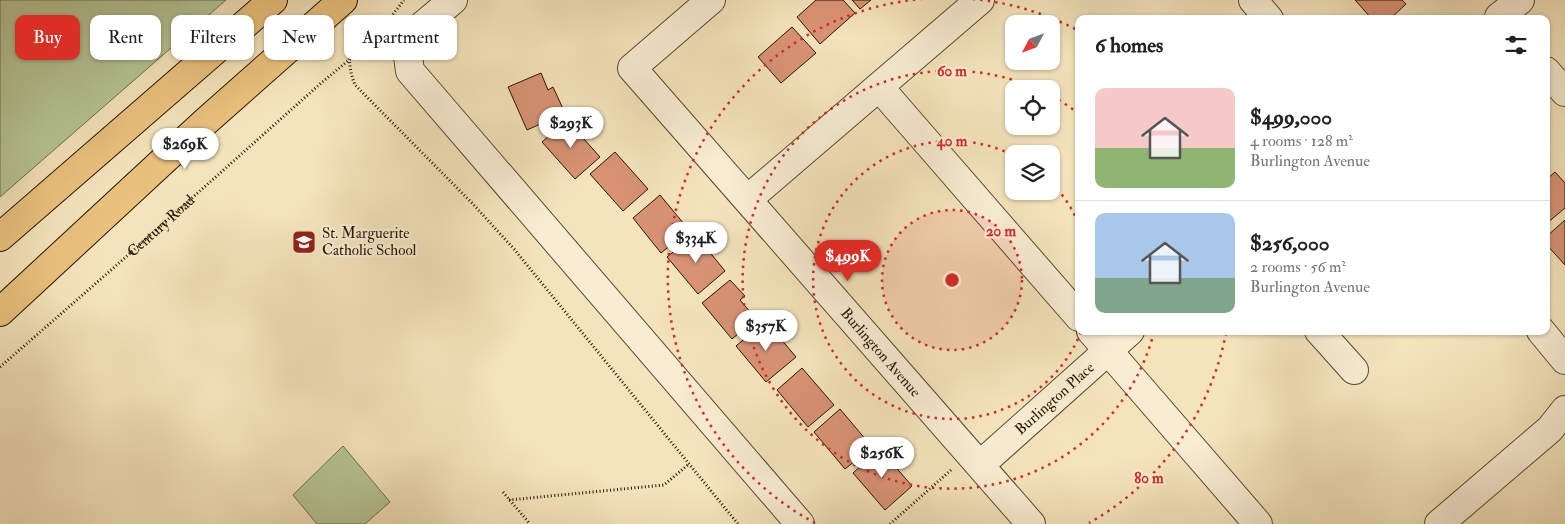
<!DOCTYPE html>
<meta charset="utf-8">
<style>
:root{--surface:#fff;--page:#f2f2f2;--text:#202124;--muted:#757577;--line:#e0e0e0;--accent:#d93025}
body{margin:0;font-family:"IM FELL Double Pica",serif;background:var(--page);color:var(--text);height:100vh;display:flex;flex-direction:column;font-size:19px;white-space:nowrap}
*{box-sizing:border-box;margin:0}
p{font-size:16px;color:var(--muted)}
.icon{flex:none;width:28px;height:28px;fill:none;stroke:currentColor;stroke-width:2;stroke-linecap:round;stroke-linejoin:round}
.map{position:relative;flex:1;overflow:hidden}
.panel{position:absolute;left:1075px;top:15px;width:475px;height:320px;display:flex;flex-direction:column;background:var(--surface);border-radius:10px;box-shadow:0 1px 4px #0004}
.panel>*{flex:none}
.top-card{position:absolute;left:15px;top:15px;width:475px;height:45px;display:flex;gap:10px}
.needle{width:32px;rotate:229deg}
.buttons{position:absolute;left:1005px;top:15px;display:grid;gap:10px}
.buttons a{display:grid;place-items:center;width:55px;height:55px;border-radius:10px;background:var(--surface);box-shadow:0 1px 4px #0004;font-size:25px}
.price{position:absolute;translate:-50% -42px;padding:0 11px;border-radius:18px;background:#fff;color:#222;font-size:16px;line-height:32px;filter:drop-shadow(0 1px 2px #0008)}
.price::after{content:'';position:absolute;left:50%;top:30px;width:15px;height:11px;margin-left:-8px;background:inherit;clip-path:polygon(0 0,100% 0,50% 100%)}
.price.current{background:var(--accent);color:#fff}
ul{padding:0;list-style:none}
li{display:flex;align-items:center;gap:15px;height:125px;padding:0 20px}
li+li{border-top:1px solid var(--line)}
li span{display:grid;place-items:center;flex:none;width:140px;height:100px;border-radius:10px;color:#555}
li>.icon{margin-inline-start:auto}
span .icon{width:60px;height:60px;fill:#fffc;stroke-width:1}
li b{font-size:21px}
h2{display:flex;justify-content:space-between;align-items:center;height:60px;padding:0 20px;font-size:21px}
.pill{padding:0 18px;border-radius:10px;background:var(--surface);box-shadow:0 1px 4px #0004;font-size:18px;line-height:45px}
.pill.current{background:var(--accent);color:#fff}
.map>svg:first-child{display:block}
.green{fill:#b5c596;stroke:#6e6d4c}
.building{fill:#d89375;stroke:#261501}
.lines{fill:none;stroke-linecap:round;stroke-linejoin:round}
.minor-casing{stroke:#5a4930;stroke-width:30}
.major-casing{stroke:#261501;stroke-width:30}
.path{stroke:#261501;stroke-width:3;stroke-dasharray:1 2.5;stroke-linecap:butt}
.minor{stroke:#f8edd3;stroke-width:28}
.major{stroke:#eac27e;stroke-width:28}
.ring{fill:none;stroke:#d62828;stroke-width:2.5;stroke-dasharray:2.5 5}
.labels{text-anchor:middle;stroke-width:4.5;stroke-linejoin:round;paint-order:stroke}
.street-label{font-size:15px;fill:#261501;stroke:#f8edd3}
.poi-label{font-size:15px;fill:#261501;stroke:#f8edd3;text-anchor:start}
.centre{fill:#d62828;stroke:#f8edd3;stroke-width:2.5}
.ring-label{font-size:15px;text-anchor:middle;font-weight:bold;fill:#d62828;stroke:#f8edd3;stroke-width:4.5;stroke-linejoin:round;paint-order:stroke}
</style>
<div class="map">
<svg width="1565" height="524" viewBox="0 0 1565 524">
<rect width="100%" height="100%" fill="#f4e4bc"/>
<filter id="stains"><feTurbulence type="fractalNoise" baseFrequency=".004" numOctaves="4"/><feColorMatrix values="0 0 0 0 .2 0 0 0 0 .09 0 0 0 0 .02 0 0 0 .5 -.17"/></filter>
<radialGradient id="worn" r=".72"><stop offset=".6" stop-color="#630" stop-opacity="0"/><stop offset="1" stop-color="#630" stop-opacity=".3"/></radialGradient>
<!-- green -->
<g class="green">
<path d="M0 0H226L0 197Z"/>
<path d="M343 446 390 502 365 524H317L293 495Z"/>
</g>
<!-- building -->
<g class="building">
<path d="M816 0H843L855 13 820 44 797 17Z"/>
<path d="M852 0H871L860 9Z"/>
<path d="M1355 0H1402L1406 4 1390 19H1372Z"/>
<path d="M792 27 816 53 781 83 758 57Z"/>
<path d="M541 73 548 90 553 87 565 113 527 130 508 87Z"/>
<path d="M567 120 600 157 575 179 542 142Z"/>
<path d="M615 152 648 189 623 211 590 174Z"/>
<path d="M1555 172 1565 183V208L1546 224V180Z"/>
<path d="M660 195 689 230 661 253 633 218Z"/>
<path d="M1565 220V265L1546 244V237Z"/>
<path d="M695 234 725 271 698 294 667 257Z"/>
<path d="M730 280 745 296 740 300 756 319 732 339 702 303Z"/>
<path d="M766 321 796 357 766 382 736 346Z"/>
<path d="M802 368 834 405 808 427 777 390Z"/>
<path d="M840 409 872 447 845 469 814 432Z"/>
<path d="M880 449 912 486 885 510 853 473Z"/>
</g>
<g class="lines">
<!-- minor casing -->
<g class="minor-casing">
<g id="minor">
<path d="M453 0 415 32 407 49 410 71 800 524"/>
<path id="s2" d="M711 0 632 68 1031 524"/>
<path d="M1253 0 1269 19"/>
<path d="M1499 17 1520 0"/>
<path d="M1546 71 1565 92"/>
<path d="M879 87 1079 317"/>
<path d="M748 199 980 0"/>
<path d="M1091 331 1258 524"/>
<path d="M1319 331 1354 370"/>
<path d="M1541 331 1565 360"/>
<path id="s3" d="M980 465 1130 331"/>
<path d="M1439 524 1550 429 1565 410"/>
</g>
</g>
<!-- major casing -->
<g class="major-casing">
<g id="major">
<path d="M0 237 273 0"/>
<path d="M0 312 204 123 343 0"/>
</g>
</g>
<!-- path -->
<g class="path">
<path d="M353 24C355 31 350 37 350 44 348 57 350 73 355 85L472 203 514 249 738 524"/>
<path id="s1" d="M0 367 118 264 320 84 373 40 404 0"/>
<path d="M503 492 530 524"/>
<path d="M509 500 664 485 689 464"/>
<path d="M890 524 951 470"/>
</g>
<!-- minor -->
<use href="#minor" class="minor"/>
<!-- major -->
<use href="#major" class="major"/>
</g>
<!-- distance rings -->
<circle cx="952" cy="280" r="70" fill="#d62828" fill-opacity=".12"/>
<g class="ring">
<circle cx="952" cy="280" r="70"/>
<path d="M1081 332A139 139 0 1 1 1013 155M1052 183A139 139 0 0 1 1078 222"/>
<path d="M1154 332A209 209 0 1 1 1035 88M1052 96A209 209 0 0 1 1078 113"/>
<path d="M1226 333A279 279 0 0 1 1089 523M815 523A279 279 0 0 1 1079 31"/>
</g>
<!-- icons -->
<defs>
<g id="school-square" transform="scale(1.25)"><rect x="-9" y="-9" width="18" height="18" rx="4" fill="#8f2418" stroke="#f8edd3"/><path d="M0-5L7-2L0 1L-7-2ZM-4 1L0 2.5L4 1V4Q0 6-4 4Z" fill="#fff"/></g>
</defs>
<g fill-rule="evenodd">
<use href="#school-square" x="304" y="242"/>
</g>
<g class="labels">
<!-- street labels -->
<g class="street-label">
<text dy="5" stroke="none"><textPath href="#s1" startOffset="214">Century Road</textPath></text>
<text dy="5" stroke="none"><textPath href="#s2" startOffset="482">Burlington Avenue</textPath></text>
<text dy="5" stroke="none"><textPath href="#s3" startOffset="100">Burlington Place</textPath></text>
</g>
<!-- poi labels -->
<g class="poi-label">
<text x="322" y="238">St. Marguerite<tspan x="322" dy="17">Catholic School</tspan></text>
</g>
</g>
<circle cx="952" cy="280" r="8" class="centre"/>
<g class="ring-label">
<text x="952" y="76">60 m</text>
<text x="952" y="146">40 m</text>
<text x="1001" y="236">20 m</text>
<text x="1149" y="483">80 m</text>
</g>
<rect width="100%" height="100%" filter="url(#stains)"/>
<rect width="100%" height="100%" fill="url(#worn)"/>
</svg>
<div class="buttons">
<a><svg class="needle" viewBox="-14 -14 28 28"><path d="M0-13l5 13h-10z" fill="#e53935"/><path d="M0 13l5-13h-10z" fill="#757577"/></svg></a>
<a><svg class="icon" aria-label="locate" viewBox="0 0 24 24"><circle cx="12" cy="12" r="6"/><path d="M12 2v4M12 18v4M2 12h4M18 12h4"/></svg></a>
<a><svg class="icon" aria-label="layers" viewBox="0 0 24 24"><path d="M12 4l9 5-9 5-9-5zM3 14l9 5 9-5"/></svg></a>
</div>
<b class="price" style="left:571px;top:149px">$293K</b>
<b class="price" style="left:185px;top:170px">$269K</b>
<b class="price" style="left:696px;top:264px">$334K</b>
<b class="price current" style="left:848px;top:282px">$499K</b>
<b class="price" style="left:766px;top:352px">$357K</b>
<b class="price" style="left:882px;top:479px">$256K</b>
<div class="top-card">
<a class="pill current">Buy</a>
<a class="pill">Rent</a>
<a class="pill">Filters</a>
<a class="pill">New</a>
<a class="pill">Apartment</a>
</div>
<section class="panel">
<h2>6 homes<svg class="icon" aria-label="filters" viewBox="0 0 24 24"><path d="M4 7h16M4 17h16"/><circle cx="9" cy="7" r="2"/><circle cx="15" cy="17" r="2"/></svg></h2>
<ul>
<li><span style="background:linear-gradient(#f6c9c9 60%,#8fb573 0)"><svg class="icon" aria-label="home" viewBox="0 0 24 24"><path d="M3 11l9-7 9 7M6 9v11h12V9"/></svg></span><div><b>$499,000</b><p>4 rooms · 128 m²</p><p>Burlington Avenue</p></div></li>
<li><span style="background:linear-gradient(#a9c7e8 65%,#7fa58c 0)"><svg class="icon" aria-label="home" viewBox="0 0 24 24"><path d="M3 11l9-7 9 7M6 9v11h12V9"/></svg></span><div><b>$256,000</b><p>2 rooms · 56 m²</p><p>Burlington Avenue</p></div></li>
</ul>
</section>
</div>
